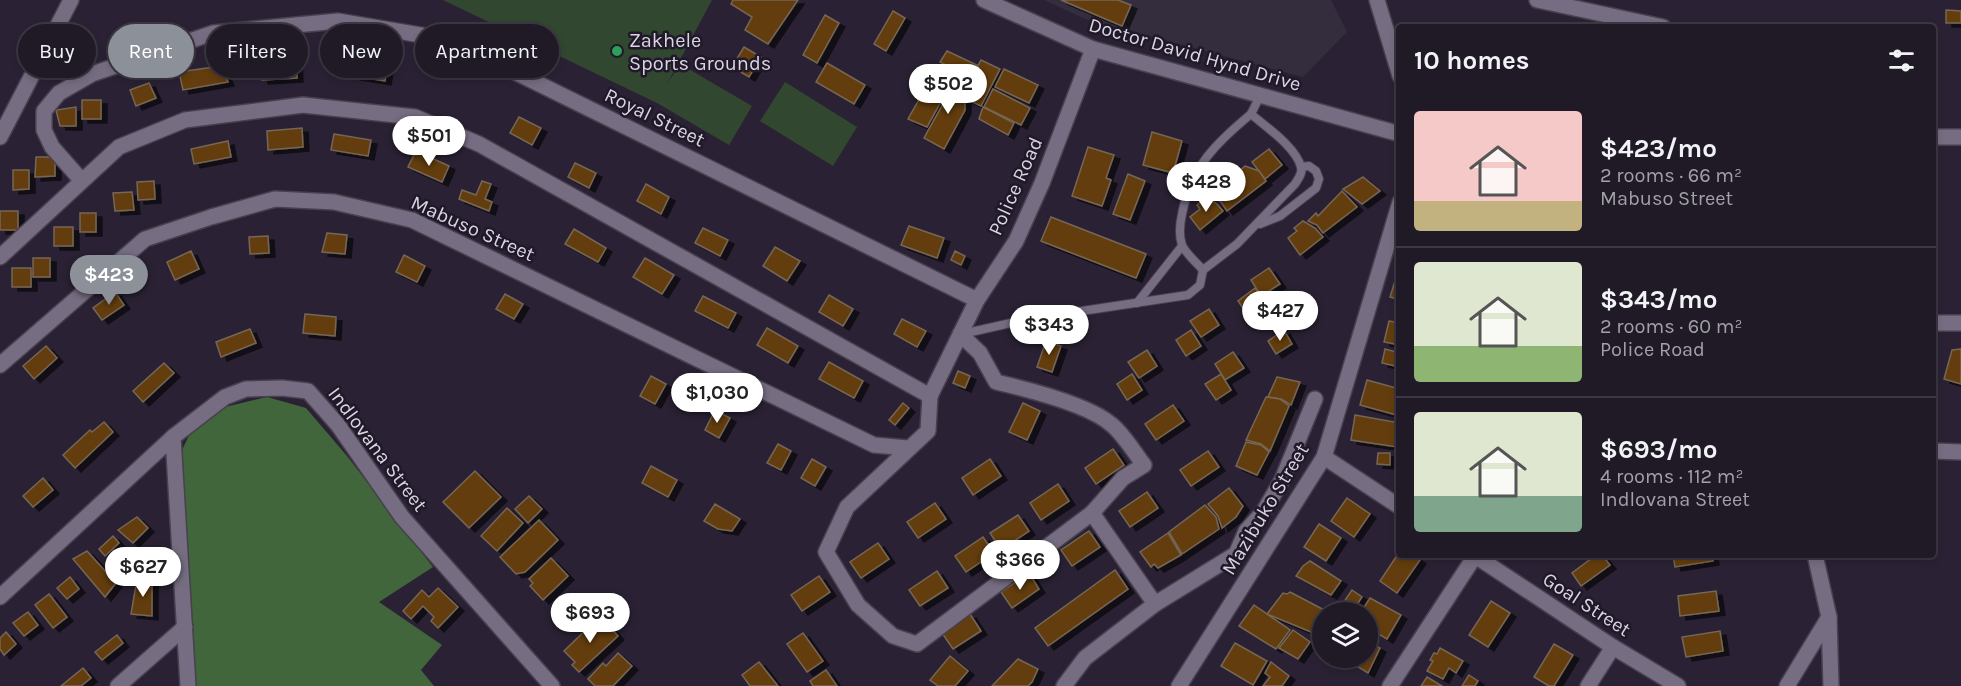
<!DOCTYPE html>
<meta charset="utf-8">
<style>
:root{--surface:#201a27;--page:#2d2733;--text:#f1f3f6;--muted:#a2a1a7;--line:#3d3844;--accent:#8c9099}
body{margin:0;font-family:Karla,sans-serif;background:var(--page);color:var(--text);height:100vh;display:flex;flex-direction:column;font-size:22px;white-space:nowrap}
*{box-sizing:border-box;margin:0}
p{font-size:20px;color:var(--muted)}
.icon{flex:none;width:33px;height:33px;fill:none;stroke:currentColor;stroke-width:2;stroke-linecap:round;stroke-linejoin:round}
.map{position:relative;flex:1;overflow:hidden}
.drawer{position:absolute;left:1396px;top:24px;width:540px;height:534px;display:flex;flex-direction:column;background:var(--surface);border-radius:6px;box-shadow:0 3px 9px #0003,0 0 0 2px var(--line)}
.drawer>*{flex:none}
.banner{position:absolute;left:18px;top:24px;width:570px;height:54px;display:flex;gap:12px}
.controls{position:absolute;left:1312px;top:602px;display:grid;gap:12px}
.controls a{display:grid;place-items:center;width:66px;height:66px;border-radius:50%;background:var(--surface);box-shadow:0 3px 9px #0003,0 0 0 2px var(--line);font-size:30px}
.price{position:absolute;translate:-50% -51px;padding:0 14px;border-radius:21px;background:#fff;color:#222;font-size:20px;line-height:39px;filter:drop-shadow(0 2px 3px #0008)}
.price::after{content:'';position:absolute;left:50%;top:36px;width:18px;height:14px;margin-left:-9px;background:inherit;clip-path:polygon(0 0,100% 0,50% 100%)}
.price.current{background:var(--accent);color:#fff}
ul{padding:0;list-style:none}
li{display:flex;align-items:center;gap:18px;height:150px;padding:0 18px}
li+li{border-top:2px solid var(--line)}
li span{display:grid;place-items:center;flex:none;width:168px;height:120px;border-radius:6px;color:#555}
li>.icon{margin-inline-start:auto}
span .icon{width:72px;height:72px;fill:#fffc;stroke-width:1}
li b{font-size:26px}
h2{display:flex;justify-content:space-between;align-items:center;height:72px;padding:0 18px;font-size:26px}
.pill{padding:0 21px;border-radius:27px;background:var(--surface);box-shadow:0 3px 9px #0003,0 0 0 2px var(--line);font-size:21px;line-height:54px}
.pill.current{background:var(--accent);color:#fff}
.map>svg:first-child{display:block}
.industrial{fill:#342d3d}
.green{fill:#32472f}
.forest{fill:#41663b}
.building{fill:#633e0d;stroke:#766655;stroke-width:1.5;filter:url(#shadow)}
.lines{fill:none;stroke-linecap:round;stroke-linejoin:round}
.service-casing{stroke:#47404e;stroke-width:10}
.minor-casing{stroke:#47404e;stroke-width:18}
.secondary-casing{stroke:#47404e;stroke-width:18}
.service{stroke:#766d82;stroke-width:8}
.minor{stroke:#766d82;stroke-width:15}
.secondary{stroke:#766d82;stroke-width:15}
.leisure-dot{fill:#2e9e5b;stroke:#20192a;stroke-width:2}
.labels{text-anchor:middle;stroke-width:5;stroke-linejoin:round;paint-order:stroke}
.poi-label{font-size:20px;fill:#dad5e1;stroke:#20192a;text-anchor:start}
.street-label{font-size:20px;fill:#dad5e1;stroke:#20192a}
</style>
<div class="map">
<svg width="1961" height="686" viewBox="0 0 1961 686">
<defs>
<filter id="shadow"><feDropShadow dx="6" dy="4" stdDeviation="0" flood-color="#0009"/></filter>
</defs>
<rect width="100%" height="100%" fill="#2a2234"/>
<!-- industrial -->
<path class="industrial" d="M1044 0H1331L1347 32 1303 77 1085 19Z"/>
<!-- green -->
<g class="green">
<path d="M443 0H712L667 84 680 64 752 106 729 145 657 103Z"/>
<path d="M785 82 857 127 833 166 760 121Z"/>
</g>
<!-- forest -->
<path class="forest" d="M267 397 306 408 347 456 433 567 379 602 442 645 421 670 434 686H193L176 463 191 431 225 407Z"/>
<!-- building -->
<g class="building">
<path d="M733 0H798L768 44 745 30 752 17 731 4Z"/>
<path d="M1061 0H1118L1131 5 1122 26Z"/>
<path d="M1946 10 1961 11V23H1946Z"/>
<path d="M893 11 905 18 886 51 874 44Z"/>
<path d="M825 15 839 23 817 63 803 55Z"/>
<path d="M744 47 761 57 749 77 732 67Z"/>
<path d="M947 51 977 65 971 78 940 62Z"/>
<path d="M296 57 297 78 262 80 260 59Z"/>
<path d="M357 58 388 63 385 81 354 76Z"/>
<path d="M981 60 1000 69 981 106 962 97Z"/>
<path d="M827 63 865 85 854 104 816 82Z"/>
<path d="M221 66 228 82 183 90 179 72Z"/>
<path d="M1004 69 1038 85 1029 103 995 87Z"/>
<path d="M959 75 969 81 960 97 965 100V110L944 149 924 138Z"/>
<path d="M932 77 950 85 927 127 908 119Z"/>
<path d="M149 83 156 98 136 106 130 90Z"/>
<path d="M993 89 1030 108 1021 125 984 107Z"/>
<rect x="82" y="100" width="19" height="19"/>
<path d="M76 107V126H60L56 110Z"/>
<path d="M983 107 1014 123 1008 135 979 119Z"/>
<path d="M519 117 541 128 532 145 510 133Z"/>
<path d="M302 128 303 147 268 150 267 131Z"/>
<path d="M1152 132 1182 141 1173 173 1143 165Z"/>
<path d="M334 134 371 140 368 156 331 150Z"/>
<path d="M228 141 231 157 194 164 191 149Z"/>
<path d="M1088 147 1114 155 1106 178 1111 180 1102 206 1072 196Z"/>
<path d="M1269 149 1282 165 1265 179 1252 162Z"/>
<path d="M416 151 449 166 442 182 408 167Z"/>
<path d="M36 157H55V176L35 177Z"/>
<path d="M575 163 596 173 589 188 568 177Z"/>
<path d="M1245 166 1259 171 1266 181 1227 211 1221 202 1212 196 1222 187 1224 189 1239 176 1237 173Z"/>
<path d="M13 170H29V189L13 190Z"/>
<path d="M1128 174 1145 181 1130 220 1113 214Z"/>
<path d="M1363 177 1380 191 1362 204 1343 189Z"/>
<path d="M154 181 155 199 138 200 137 182Z"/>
<path d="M482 181 491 184 485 199 492 202 489 211 459 199 462 190 476 195Z"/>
<path d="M646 184 669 197 661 214 637 201Z"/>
<path d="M1342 191 1357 207 1323 233 1317 225 1308 221 1316 213 1318 216Z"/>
<path d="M132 192 134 210 115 211 113 193Z"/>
<path d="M1206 197 1217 204 1223 211 1200 230 1190 217 1200 209 1197 205Z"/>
<rect x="0" y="211" width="18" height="19"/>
<rect x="80" y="213" width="16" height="19"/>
<path d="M1051 217 1146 254 1136 278 1041 241Z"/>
<path d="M1303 221 1315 228 1323 237 1300 255 1288 238 1297 231 1294 228Z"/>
<path d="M909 226 944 238 937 258 901 245Z"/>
<rect x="54" y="227" width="19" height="19"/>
<path d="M703 228 728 240 720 256 695 243Z"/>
<path d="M574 229 606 248 598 262 565 244Z"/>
<path d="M327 233 347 235 345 254 322 252Z"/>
<path d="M268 236 269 253 250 254 249 237Z"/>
<path d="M775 247 800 261 787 281 763 266Z"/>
<path d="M191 251 199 269 175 280 167 262Z"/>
<path d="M955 251 965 256 961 265 951 260Z"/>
<path d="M404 255 425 266 417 282 396 272Z"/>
<rect x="33" y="258" width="17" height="19"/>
<path d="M645 258 674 275 662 294 633 277Z"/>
<rect x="12" y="268" width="19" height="19"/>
<path d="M1269 268 1280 284 1261 296 1251 280Z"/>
<path d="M1395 281 1400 283V300L1390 297Z"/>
<path d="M1255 288 1264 301 1247 314 1238 301Z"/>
<path d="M115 292 124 305 102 320 93 308Z"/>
<path d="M505 294 523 304 514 319 496 309Z"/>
<path d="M829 295 853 309 843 326 819 312Z"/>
<path d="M703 296 736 313 728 328 695 311Z"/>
<path d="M1209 309 1219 325 1201 337 1190 321Z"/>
<path d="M305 314 336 317 335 336 303 333Z"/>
<path d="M902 319 926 331 917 347 894 334Z"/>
<path d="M1389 321 1400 323V345L1384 342Z"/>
<path d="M1039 322 1040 328 1024 331 1023 325Z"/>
<path d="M767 328 798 346 788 363 757 345Z"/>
<path d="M250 329 256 343 221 357 216 342Z"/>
<path d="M1191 330 1201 346 1186 356 1176 340Z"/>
<path d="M1284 330 1292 344 1276 354 1268 341Z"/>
<path d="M1046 341 1061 346 1052 372 1037 367Z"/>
<path d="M46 346 57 358 34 379 23 366Z"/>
<path d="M1385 349 1400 353V367L1382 363Z"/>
<path d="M1961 349V384L1944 379 1952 350Z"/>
<path d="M1147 350 1157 366 1139 378 1128 362Z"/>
<path d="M1233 352 1244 368 1225 380 1215 364Z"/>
<path d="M829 362 863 381 854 398 819 379Z"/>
<path d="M164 363 174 373 143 402 133 391Z"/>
<path d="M958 371 970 376 965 388 953 383Z"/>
<path d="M1132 374 1142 390 1127 400 1117 384Z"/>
<path d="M1221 374 1231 390 1216 400 1205 384Z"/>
<path d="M651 376 666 384 655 404 640 396Z"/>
<path d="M1277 377 1300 382 1291 405 1281 399 1268 397Z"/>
<path d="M1367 380 1400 389V416L1360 405Z"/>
<path d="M1266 397 1280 399 1289 406 1270 451 1261 444 1246 440Z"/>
<path d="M903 403 909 408 895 425 889 420Z"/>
<path d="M1023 403 1040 411 1027 440 1009 432Z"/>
<path d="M1173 405 1184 421 1156 440 1145 424Z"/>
<path d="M715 410 730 418 719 438 705 430Z"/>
<path d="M1355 415 1400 423 1397 447 1351 440Z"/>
<path d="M104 422 113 432 75 468 63 455 90 430 92 432Z"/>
<path d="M1246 442 1261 445 1269 452 1257 475 1236 466Z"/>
<path d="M778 444 791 451 781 470 767 463Z"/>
<path d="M1113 449 1124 465 1096 484 1085 468Z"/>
<path d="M1208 451 1219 467 1191 486 1180 470Z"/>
<path d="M1378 453H1390V465L1377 464Z"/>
<path d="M812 459 826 467 815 486 801 478Z"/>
<path d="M990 459 1001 476 973 495 962 478Z"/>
<path d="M651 466 677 480 668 497 642 483Z"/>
<path d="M475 471 501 497 469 528 443 502Z"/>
<path d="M43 478 53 490 33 507 23 496Z"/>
<path d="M1058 484 1069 501 1041 520 1030 503Z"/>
<path d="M1229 488 1243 506 1236 517 1222 528 1218 516 1208 504Z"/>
<path d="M1147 492 1158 508 1130 527 1119 511Z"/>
<path d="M529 496 542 509 528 523 515 509Z"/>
<path d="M1347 498 1370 514 1354 537 1331 521Z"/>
<path d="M935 503 946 519 918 538 907 522Z"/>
<path d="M715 504 740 519 732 531 718 529 704 521Z"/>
<path d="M1205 505 1216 517 1219 529 1182 554 1169 532Z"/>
<path d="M507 508 523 523 497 551 481 536Z"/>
<path d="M1018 515 1029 531 1001 550 990 533Z"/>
<path d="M137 517 148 528 133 543 118 530Z"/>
<path d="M539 520 558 540 525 572 516 574 500 557Z"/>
<path d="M1319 524 1341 538 1326 561 1304 547Z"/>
<path d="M1089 531 1100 547 1072 566 1061 550Z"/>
<path d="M1168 533 1181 555 1158 568 1154 564 1151 567 1140 552Z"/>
<path d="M113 536 119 543 105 556 99 549Z"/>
<path d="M983 537 994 553 966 572 955 556Z"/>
<path d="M878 543 889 559 861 578 850 562Z"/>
<path d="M87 551 116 583 105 597 73 559Z"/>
<path d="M1400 551V555H1413L1420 560 1397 593 1380 581Z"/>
<path d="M1596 555H1602L1610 565 1581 586 1572 573Z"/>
<path d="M1673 555H1712L1713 561 1675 567Z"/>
<path d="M551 558 568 576 543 600 530 586 533 583 529 579Z"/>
<path d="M1310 561 1341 581 1331 595 1296 576 1303 566Z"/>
<path d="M1115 570 1128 589 1048 646 1035 628Z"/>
<path d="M937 571 948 588 920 606 909 590Z"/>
<path d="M1029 573 1039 589 1012 608 1001 592Z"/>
<path d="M819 576 830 592 802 611 791 595Z"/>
<path d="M70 577 79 589 67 599 57 588Z"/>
<path d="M137 579 152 580V616L131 614Z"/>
<path d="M438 588 458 607 438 628 431 621 434 617 423 606 411 619 403 611 422 590 429 597Z"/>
<path d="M1352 590 1362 597 1352 612H1337Z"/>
<path d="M1716 591 1719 611 1680 616 1678 596Z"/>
<path d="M1290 592 1328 612H1323V621L1316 634 1267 614 1283 593 1287 594Z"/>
<path d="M49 594 67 617 53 628 35 605Z"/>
<path d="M1370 598 1401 615 1387 639 1368 628V612H1361Z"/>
<path d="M1491 601 1510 613 1488 647 1469 635Z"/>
<path d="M1254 605 1290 630 1276 649 1239 626Z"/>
<path d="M28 612 38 625 24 636 13 623Z"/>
<path d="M970 614 981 631 953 649 942 633Z"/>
<path d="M604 620 618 636 579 672 572 665 575 662 564 651 594 622 597 626Z"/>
<path d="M1293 630 1310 642 1298 659 1279 648Z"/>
<path d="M1720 631 1723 651 1686 657 1682 637Z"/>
<path d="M6 632 16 644 4 655 0 649V638Z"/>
<path d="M803 633 823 661 807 672 787 644Z"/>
<path d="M117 635 123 643 102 660 95 652Z"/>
<path d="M1368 642 1380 648 1368 673 1342 657H1368Z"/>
<path d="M1235 643 1267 661 1253 685 1221 666Z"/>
<path d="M1554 644 1573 655 1554 686H1549L1534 677Z"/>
<path d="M1440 648 1463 661 1456 673 1449 668 1443 679 1427 671 1433 661 1430 660 1434 653 1437 654Z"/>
<path d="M618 653 632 666 613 686H595L588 679 603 663 606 666Z"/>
<path d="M950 656 968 671 955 686H938L930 680Z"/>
<path d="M1018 659 1038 669 1032 682 1028 686H992Z"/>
<path d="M759 662 778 686H750L742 675Z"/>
<path d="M1271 662 1289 676 1282 686H1263L1270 677 1265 673Z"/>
<path d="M83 668 91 678 81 686H61Z"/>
<path d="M826 670 837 686H813L810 681Z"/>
<path d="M1469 675 1478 681 1475 686H1462Z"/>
<path d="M1427 677 1442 686H1421Z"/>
</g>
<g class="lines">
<!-- service casing -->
<g class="service-casing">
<g id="service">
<path d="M1260 224 1280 216 1316 188 1319 179 1316 171 1309 166 1301 167"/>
<path d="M1203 270C1197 263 1186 254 1182 245 1179 236 1180 223 1182 214 1191 167 1216 143 1251 114"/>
<path d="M1137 303 1182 246"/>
<path d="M962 334 1029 319 1188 295 1200 285 1203 270 1237 244 1295 184C1298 179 1303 173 1301 167 1296 147 1266 127 1251 114L1260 96"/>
</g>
</g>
<!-- minor casing -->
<g class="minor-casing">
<g id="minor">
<path d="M1377 0 1400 76"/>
<path d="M1537 0 1663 27"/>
<path d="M0 137 71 0"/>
<path d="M82 181 52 147 44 130V111L59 93 92 74 213 33 338 21 450 40 977 300"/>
<path d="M0 257 119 147 185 120 303 105 415 117 479 144 930 396"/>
<path d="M1934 323H1961"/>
<path d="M960 334 980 353 996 382C1026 389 1090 405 1112 425 1124 435 1134 452 1144 465L1123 478 1092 513 917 644 893 636 858 605 826 552 847 507 928 431 930 396 977 300 1016 241 1042 183 1093 49"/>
<path d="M0 365 145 239 211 217 275 199 334 202 412 220 874 445 908 448"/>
<path d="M173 437 188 686"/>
<path d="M1934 451 1961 452"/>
<path d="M1324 457 1400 507"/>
<path d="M1092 513 1155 604"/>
<path d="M1474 555 1613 647 1678 686"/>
<path d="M1815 555 1829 617 1831 686"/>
<path d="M0 597 173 437 225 397 246 389 282 388 308 391 338 425 402 517 552 686"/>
<path d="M118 686 185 627"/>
<path d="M1064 686 1085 658 1155 604 1236 554 1246 531 1264 511 1282 480 1315 399"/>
<path d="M1179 686 1324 457 1400 202"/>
<path d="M1390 686 1475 556"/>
<path d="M1588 686 1613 647"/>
<path d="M1787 686 1829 617"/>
</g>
</g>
<!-- secondary casing -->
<g class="secondary-casing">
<g id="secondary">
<path d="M984 0 1093 49 1400 134"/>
<path d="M1934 137H1961"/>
</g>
</g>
<!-- service -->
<use href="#service" class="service"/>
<!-- minor -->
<use href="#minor" class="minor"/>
<!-- secondary -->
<use href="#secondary" class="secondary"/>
</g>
<!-- markers -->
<circle class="leisure-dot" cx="617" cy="51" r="6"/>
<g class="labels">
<!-- poi labels -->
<g class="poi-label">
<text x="629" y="47">Zakhele<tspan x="629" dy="23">Sports Grounds</tspan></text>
</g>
<!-- street labels -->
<g class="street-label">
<text transform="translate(1195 54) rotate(16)" y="7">Doctor David Hynd Drive</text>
<text transform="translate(655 117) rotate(26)" y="7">Royal Street</text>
<text transform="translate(1015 186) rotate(-66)" y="7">Police Road</text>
<text transform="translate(473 228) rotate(24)" y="7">Mabuso Street</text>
<text transform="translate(378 449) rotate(53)" y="7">Indlovana Street</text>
<text transform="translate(1265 509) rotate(-59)" y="7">Mazibuko Street</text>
<text transform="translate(1587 604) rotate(33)" y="7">Goal Street</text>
</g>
</g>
</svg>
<div class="controls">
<a><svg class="icon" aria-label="layers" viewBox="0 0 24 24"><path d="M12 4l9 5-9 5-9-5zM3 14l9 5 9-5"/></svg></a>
</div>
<b class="price" style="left:948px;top:115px">$502</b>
<b class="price" style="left:429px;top:167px">$501</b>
<b class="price" style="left:1206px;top:213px">$428</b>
<b class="price current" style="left:109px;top:306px">$423</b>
<b class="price" style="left:1280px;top:342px">$427</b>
<b class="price" style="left:1049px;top:356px">$343</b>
<b class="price" style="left:717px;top:424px">$1,030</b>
<b class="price" style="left:1020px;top:591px">$366</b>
<b class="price" style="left:143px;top:598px">$627</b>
<b class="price" style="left:590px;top:644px">$693</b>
<div class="banner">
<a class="pill">Buy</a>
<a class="pill current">Rent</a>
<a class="pill">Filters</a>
<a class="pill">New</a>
<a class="pill">Apartment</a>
</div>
<section class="drawer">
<h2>10 homes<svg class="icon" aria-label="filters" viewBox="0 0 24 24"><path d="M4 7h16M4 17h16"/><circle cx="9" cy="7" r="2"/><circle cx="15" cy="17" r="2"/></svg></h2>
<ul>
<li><span style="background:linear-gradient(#f6c9c9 75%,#c2b280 0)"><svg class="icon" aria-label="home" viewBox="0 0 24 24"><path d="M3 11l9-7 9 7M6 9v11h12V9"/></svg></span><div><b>$423/mo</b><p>2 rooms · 66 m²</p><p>Mabuso Street</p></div></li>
<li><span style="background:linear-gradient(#dfe7d0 70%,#8fb573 0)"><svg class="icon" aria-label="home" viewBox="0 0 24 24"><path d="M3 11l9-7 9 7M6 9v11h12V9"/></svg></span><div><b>$343/mo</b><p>2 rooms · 60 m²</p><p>Police Road</p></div></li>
<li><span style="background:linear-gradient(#dfe7d0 70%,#7fa58c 0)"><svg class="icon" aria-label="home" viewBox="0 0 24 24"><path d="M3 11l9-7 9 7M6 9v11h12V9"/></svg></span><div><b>$693/mo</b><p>4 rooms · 112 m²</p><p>Indlovana Street</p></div></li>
</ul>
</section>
</div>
